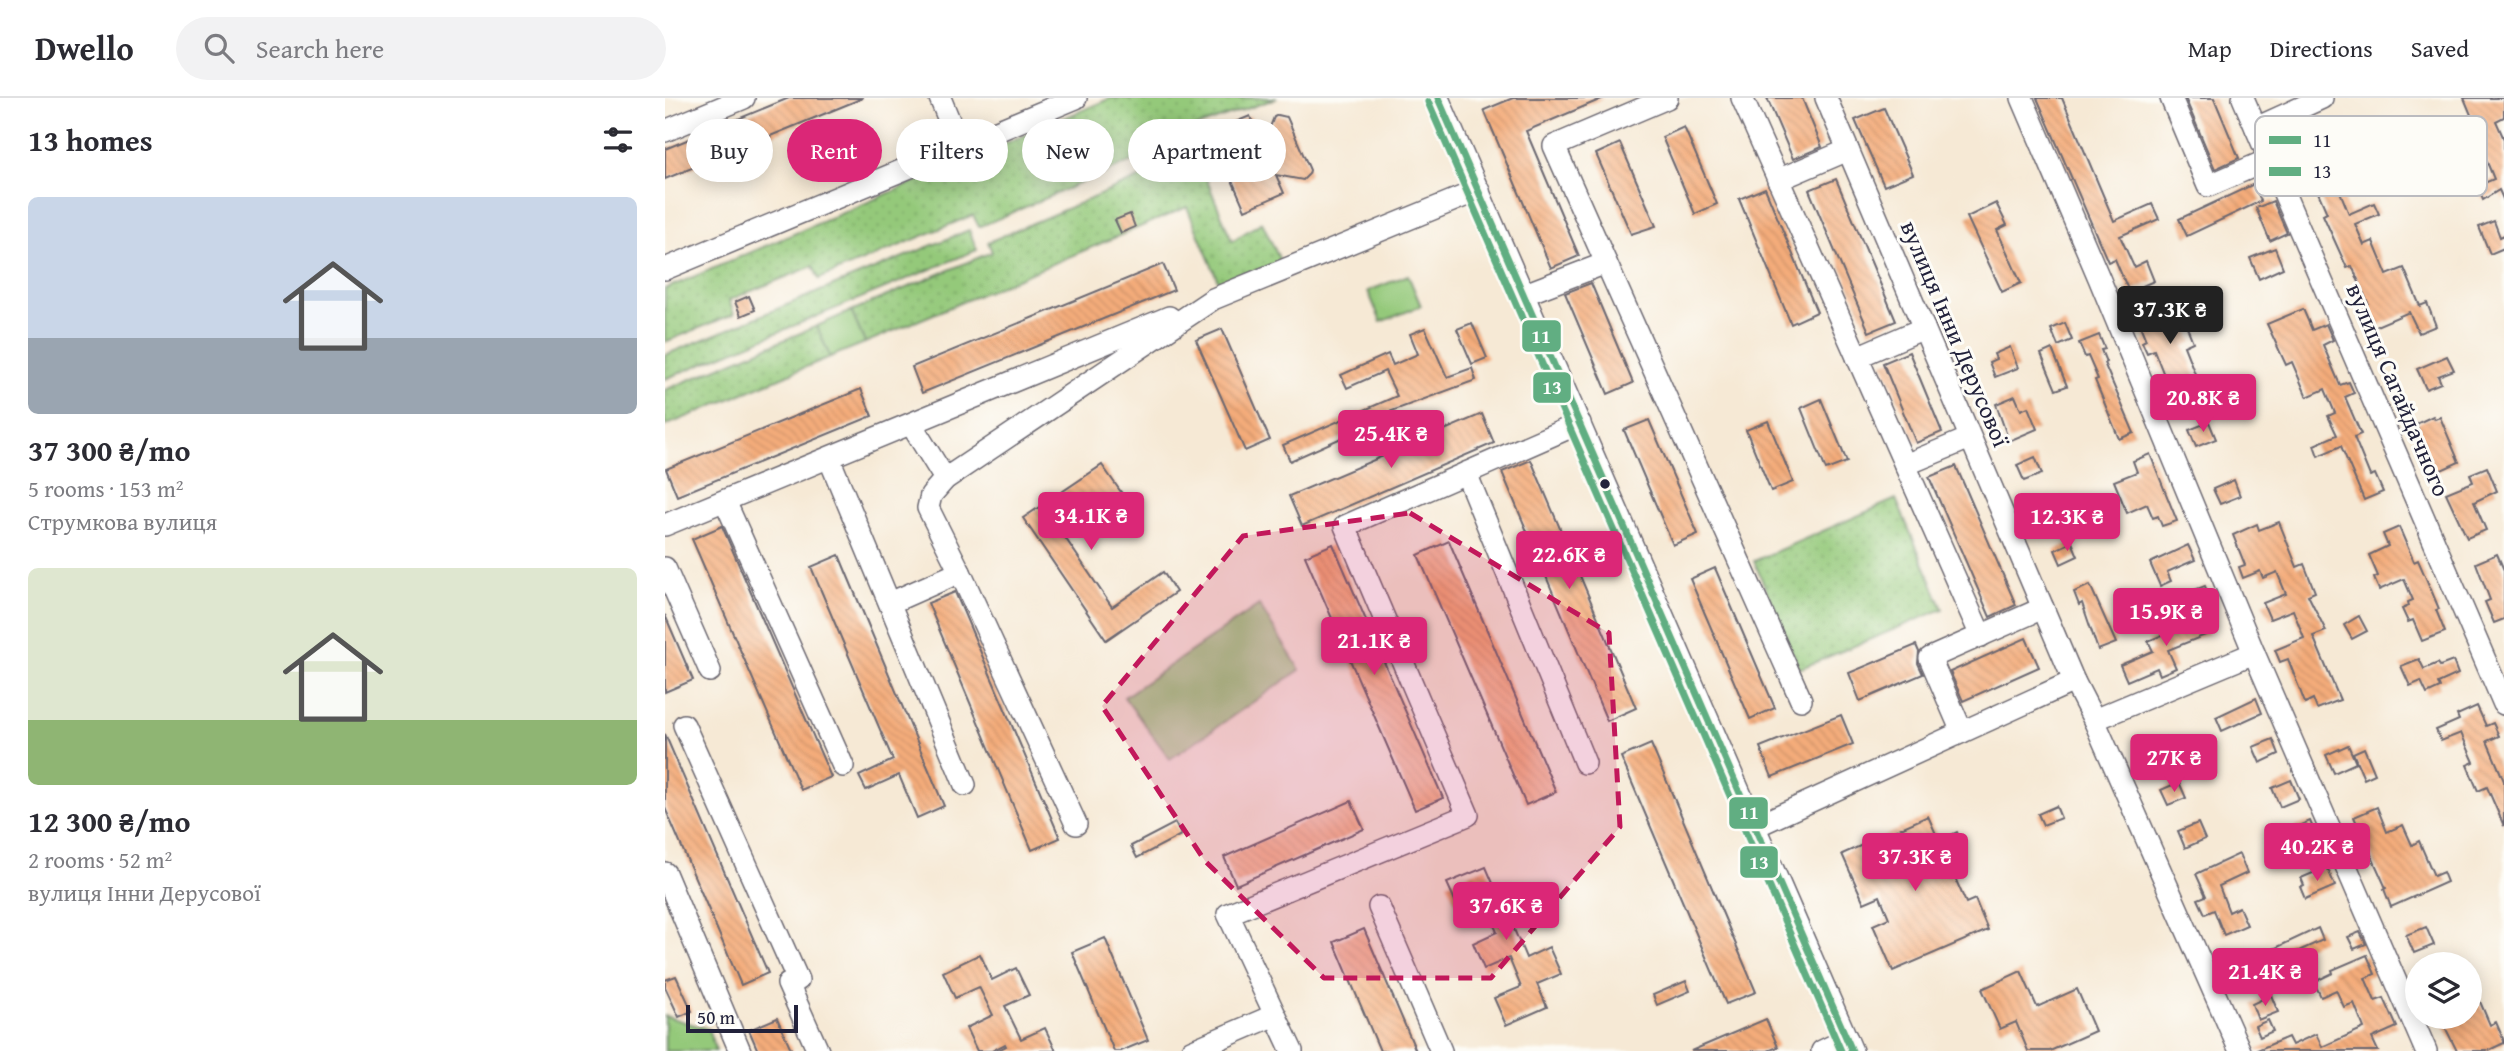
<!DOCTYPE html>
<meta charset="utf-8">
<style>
:root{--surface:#fff;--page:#f2f2f3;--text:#2b2b33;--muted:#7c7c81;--line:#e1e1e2;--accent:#db2777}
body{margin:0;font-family:"Gentium Book Plus",serif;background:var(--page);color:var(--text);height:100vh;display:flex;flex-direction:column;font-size:26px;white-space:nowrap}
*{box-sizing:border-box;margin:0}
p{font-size:23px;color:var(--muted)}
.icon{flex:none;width:38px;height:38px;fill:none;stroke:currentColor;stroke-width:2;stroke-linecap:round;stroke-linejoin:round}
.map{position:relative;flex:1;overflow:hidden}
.details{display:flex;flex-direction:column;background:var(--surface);width:665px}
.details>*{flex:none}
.guide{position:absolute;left:21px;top:21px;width:665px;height:63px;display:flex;gap:14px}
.buttons{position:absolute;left:1740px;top:854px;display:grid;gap:14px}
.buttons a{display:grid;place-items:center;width:77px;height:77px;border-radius:50%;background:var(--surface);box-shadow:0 4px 18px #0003;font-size:35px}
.scale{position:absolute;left:21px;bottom:18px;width:112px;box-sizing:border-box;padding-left:7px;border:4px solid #22223b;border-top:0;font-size:19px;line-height:24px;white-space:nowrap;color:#22223b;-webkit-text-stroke:5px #fdfcf7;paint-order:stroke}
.price{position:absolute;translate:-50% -60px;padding:0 16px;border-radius:7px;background:var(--accent);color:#fff;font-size:23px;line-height:46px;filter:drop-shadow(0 2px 4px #0008)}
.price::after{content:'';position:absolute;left:50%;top:42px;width:21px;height:16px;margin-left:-10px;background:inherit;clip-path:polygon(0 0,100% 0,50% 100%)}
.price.on{background:#222;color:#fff}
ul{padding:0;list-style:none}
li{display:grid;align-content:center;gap:14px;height:371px;padding:0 28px}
li span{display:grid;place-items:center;height:217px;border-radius:10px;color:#555}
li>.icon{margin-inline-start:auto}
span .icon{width:126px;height:126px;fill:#fffc;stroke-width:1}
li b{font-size:30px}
h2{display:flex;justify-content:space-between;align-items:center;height:84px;padding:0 28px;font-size:30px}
.tag{padding:0 24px;border-radius:32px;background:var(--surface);box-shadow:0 4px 18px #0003;font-size:24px;line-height:63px}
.tag.on{background:var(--accent);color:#fff}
header{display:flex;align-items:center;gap:42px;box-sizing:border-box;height:98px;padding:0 35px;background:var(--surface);border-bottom:2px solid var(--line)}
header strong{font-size:33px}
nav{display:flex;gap:38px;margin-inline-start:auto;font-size:24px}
.search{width:490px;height:63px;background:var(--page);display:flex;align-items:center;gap:18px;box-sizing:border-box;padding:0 24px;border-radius:38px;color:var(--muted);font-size:26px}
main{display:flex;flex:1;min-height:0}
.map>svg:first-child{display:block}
.grass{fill:url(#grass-dots);stroke:#5b765a;stroke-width:2}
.park{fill:#94c97a;stroke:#5b765a;stroke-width:2}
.building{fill:url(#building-back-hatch)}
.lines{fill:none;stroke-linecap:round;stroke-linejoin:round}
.minor-casing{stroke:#6c6871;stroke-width:24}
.minor{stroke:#fff;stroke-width:21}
.bus-1-casing{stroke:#fdfcf7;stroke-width:12}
.bus-2-casing{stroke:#fdfcf7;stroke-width:12}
.bus-1{stroke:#61ae82;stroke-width:7}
.bus-2{stroke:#61ae82;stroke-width:7}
.marked{fill:#c2185b;fill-opacity:0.2;stroke:#c2185b;stroke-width:5;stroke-dasharray:14 9;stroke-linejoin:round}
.bus-dot{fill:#22223b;stroke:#fdfcf7;stroke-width:2.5}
.labels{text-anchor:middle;stroke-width:6;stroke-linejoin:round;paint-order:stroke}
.street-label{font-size:24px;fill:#22223b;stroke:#fdfcf7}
.key{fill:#fdfcf7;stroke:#bbbbbf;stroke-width:2}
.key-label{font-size:19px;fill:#22223b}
.line-badge{stroke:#fdfcf7;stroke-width:2.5}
.badge-label{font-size:19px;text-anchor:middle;font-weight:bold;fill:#fff}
</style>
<header>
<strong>Dwello</strong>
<div class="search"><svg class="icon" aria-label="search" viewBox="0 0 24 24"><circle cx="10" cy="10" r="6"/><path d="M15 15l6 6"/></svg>Search here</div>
<nav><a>Map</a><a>Directions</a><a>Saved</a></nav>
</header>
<main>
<section class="details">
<h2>13 homes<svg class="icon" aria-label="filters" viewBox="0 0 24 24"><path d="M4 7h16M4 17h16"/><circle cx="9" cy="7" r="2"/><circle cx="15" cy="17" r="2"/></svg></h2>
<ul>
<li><span style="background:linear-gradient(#c9d6e8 65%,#9aa5b1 0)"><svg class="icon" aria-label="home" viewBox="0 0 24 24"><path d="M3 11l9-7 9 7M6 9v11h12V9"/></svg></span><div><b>37 300 ₴/mo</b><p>5 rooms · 153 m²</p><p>Струмкова вулиця</p></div></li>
<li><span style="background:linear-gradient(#dfe7d0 70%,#8fb573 0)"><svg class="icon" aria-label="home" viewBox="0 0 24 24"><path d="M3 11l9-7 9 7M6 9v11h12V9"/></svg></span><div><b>12 300 ₴/mo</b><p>2 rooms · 52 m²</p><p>вулиця Інни Дерусової</p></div></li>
</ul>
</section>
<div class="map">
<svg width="1839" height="953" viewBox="0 0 1839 953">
<defs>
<pattern id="grass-dots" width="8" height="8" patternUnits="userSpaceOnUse" patternTransform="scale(1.75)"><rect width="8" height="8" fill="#94c97a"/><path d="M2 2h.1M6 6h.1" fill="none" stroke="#7fac6a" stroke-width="1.8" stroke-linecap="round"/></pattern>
<pattern id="building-back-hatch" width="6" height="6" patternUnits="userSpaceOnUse" patternTransform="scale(1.75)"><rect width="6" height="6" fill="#f4ac7a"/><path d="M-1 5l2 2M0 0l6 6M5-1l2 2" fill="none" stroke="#d1946a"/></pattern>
</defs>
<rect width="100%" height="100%" fill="#fdfcf7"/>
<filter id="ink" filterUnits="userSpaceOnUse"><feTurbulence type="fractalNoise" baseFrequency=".0143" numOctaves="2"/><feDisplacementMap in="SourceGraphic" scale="14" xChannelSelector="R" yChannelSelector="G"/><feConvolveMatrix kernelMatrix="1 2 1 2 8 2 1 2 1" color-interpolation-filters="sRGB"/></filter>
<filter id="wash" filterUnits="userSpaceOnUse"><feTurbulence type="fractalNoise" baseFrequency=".00686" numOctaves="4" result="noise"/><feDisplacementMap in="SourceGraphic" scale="28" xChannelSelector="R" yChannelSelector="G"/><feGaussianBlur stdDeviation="1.57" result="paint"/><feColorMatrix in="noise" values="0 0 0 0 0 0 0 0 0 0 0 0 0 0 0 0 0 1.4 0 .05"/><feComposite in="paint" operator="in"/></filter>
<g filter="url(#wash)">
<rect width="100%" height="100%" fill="#f6e9d5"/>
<!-- grass -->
<g class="grass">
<path d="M446 0H612L520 33 523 39 314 129 308 117 154 181 148 168 64 202 69 216 0 244V191Z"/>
<path d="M531 56 567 143 597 124 619 171 559 197 522 109 200 245 186 213 327 154 323 144Z"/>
<path d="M304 132 312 152 0 281V257Z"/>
<path d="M152 228 165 259 0 328V292Z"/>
<path d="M1231 401 1278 511 1134 571 1089 463Z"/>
</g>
<!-- park -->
<g class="park">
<path d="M743 177 756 208 716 224 703 193Z"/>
<path d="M186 213 200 245 165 259 152 228Z"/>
<path d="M594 507 635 572 505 661 459 599Z"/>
<path d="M0 918 43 931 51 953H0Z"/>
</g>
<g id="blocks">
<!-- building -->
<g class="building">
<path d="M124 0H198L0 81V51Z"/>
<path d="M848 0H939L861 33 914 158 886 170 819 12Z"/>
<path d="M1102 0H1137L1157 49 1128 61Z"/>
<path d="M1372 0H1397L1449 123 1487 106 1494 121 1455 138 1469 169 1481 163 1489 183 1464 194 1450 161 1443 164Z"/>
<path d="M1520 0H1549L1574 60 1550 71Z"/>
<path d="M1799 0H1839V19L1831 23 1839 41V103L1834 92 1818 102 1812 88 1829 81 1813 42 1816 41Z"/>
<path d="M1219 10 1248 76 1219 88 1190 22Z"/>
<path d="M613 17 622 19 645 72 644 76 638 82 611 77 619 95 580 112 546 34 585 18 598 47 609 19Z"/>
<path d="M1019 29 1052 106 1030 116 997 39Z"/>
<path d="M955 45 991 128 966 136 931 56Z"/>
<path d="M1690 68 1696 82 1674 91 1684 116 1709 105 1714 116 1690 126 1699 147 1708 143 1722 177 1739 170 1755 208 1762 205 1771 228 1754 235 1744 214 1707 230 1698 207 1703 205 1687 168 1682 170 1667 137 1658 117 1662 115 1649 85Z"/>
<path d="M1171 81 1231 223 1204 234 1144 92Z"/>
<path d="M1589 86 1596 103 1522 138 1514 121Z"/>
<path d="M1100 90 1152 214 1126 226 1074 101Z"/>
<path d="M1608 103 1622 135 1605 143 1591 110Z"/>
<path d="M1331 105 1342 127 1332 132 1356 185 1337 194 1302 119Z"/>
<path d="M465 116 470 129 456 135 450 122Z"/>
<path d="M1829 123 1835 139 1839 137V150L1825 156 1814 129Z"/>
<path d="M1610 150 1618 170 1594 181 1585 160Z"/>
<path d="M498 166 509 192 257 295 247 269Z"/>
<path d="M926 185 968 285 943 296 900 195Z"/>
<path d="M84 198 90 212 76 218 70 204Z"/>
<path d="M1514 209 1528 244 1519 248 1532 281 1505 292 1489 252 1482 255 1477 244 1481 242 1474 225Z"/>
<path d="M1638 211 1647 232 1661 226 1668 242 1658 247 1675 287 1684 284 1689 295 1680 299 1696 336 1689 339 1705 378 1710 376 1718 394 1699 402 1676 348 1653 358 1649 347 1672 337 1663 318 1670 315 1660 291 1642 299 1627 264 1621 267 1602 226Z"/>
<path d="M807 225 822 260 807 266 792 231Z"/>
<path d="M1400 225 1407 242 1393 248 1386 231Z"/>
<path d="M760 230 782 279 807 270 811 282 689 327 692 333 625 363 618 347 732 298 720 273 682 290 676 277 723 256 728 267 753 256 745 236Z"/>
<path d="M557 231 605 342 580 353 531 242Z"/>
<path d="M1434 237 1440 251 1436 252 1441 264 1439 265 1469 335 1454 341 1430 282 1433 281 1423 258 1420 259 1414 245Z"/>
<path d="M1345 249 1353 270 1330 279 1324 264 1331 261 1329 256Z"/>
<path d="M1387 251 1402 288 1391 292 1376 256Z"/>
<path d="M1244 254 1277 334 1251 345 1218 265Z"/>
<path d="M1782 258 1789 272 1773 278 1776 285 1761 291 1752 271Z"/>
<path d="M196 291 207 318 12 398 1 371Z"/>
<path d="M1350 298 1356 312 1363 309 1372 331 1344 343 1331 306Z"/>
<path d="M1156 301 1182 364 1161 372 1136 310Z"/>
<path d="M817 316 829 345 637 428 624 398Z"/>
<path d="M1768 318 1770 321 1775 319 1794 364 1770 375 1751 326Z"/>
<path d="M984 322 1033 436 1008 447 959 332Z"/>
<path d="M1103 323 1128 384 1106 393 1081 332Z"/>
<path d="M1544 324 1551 341 1531 349 1524 332Z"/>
<path d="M1485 356 1512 423 1497 428 1493 418 1488 420 1482 406 1462 415 1449 383 1472 374 1468 363Z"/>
<path d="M1370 359 1377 376 1359 383 1352 367Z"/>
<path d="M866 362 971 610 942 623 837 374Z"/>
<path d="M437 367 458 397 399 438 447 509 498 474 511 494 441 542 358 420Z"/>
<path d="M1291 368 1351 507 1325 519 1264 379Z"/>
<path d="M1822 369 1832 393 1809 404 1821 432 1802 440 1781 395 1808 384 1805 376Z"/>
<path d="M1569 382 1575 398 1555 406 1548 391Z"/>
<path d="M1391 406 1397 423 1379 431 1372 414Z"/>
<path d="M1614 424 1632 469 1639 466 1650 494 1643 497 1661 533 1648 538 1675 602 1652 611 1648 601 1640 605 1623 561 1615 564 1610 552 1639 540 1628 512 1605 521 1598 505 1621 496 1612 474 1598 480 1595 473 1578 480 1574 469 1580 467 1568 437 1592 426 1594 432Z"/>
<path d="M57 428 166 679 136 692 27 441Z"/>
<path d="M1734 429 1749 464 1753 462 1767 494 1774 511 1771 512 1780 534 1757 543 1748 522 1743 524 1737 511 1744 508 1743 504 1748 502 1739 481 1714 492 1709 480 1713 478 1704 457 1723 448 1718 436Z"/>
<path d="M784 443 891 694 861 707 753 457Z"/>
<path d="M1407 444 1413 458 1396 466 1390 452Z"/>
<path d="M668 446 778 700 750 712 640 458Z"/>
<path d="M1523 447 1530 462 1502 474 1506 483 1495 488 1485 465Z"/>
<path d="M1832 456 1839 472V521L1829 525 1820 504 1825 502 1811 465Z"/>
<path d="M174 457 279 708 252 720 234 677 201 692 194 678 228 662 146 469Z"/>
<path d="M1050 470 1110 610 1085 621 1025 481Z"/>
<path d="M1425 487 1451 545 1433 552 1417 505 1414 507 1409 494Z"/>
<path d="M1540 488 1546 503 1531 509 1524 494Z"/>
<path d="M290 494 395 740 367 752 263 505Z"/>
<path d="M1533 512 1543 536 1503 552 1511 570 1495 577 1492 570 1462 583 1455 567 1488 553 1483 543 1500 536 1499 533 1523 524 1520 518Z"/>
<path d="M0 517 28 582 0 594Z"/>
<path d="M1694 518 1702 533 1687 541 1679 527Z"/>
<path d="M1361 540 1374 569 1298 603 1285 574Z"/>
<path d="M1251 547 1254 554 1253 565 1258 576 1195 603 1184 575Z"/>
<path d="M1754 561 1759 571 1773 565 1775 568 1788 563 1793 576 1773 585 1775 590 1762 596 1756 583 1745 588 1736 568Z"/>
<path d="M1591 600 1597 615 1557 633 1551 619Z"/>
<path d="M1812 608 1821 628 1828 625 1834 638 1822 643 1839 683V728L1822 689 1813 693 1802 667 1809 664 1796 635 1776 643 1771 632 1794 622 1792 617Z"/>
<path d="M1176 617 1188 646 1107 679 1095 649Z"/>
<path d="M0 636 103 875 76 887 0 710Z"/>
<path d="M1500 639 1507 656 1485 665 1478 648Z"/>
<path d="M1608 641 1614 656 1595 665 1588 649Z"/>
<path d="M986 646 1091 894 1061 906 956 659Z"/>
<path d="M1683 647 1691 665 1669 675 1661 657Z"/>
<path d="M1699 650 1710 676 1699 681 1688 655Z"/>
<path d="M1626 682 1634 701 1615 709 1607 690Z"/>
<path d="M1514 684 1521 700 1503 707 1496 692Z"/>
<path d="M686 703 699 731 571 787 559 759Z"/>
<path d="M1391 708 1396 720 1378 727 1373 716Z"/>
<path d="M1712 709 1722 734 1738 727 1747 747 1754 743 1769 778 1778 774 1782 784 1726 809 1719 791 1721 790 1689 719Z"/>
<path d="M1263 718 1274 743 1292 734 1298 747 1279 755 1301 805 1310 801 1323 832 1228 873 1208 827 1224 820 1215 798 1199 805 1177 756Z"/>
<path d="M1645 723 1653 742 1634 750 1626 731Z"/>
<path d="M510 725 516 737 472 760 466 748Z"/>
<path d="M1533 725 1540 741 1520 750 1513 733Z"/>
<path d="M1619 747 1624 757 1608 764 1603 753Z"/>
<path d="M1659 750 1664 761 1652 766 1648 755Z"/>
<path d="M1574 756 1582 775 1554 788 1564 814 1574 809 1582 827 1559 837 1549 812 1540 816 1533 801 1541 798 1531 776Z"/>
<path d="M821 769 833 797 857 787 868 814 846 824 861 860 884 849 896 876 872 886 882 909 841 927 829 900 856 889 844 860 819 871 808 845 832 834 820 806 796 816 782 785Z"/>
<path d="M1662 769 1670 788 1640 801 1635 789 1639 787 1636 780Z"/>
<path d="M1761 829 1769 847 1749 855 1741 837Z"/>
<path d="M1653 830 1658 842 1607 865 1602 854Z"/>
<path d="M699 831 751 953H715L669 844Z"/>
<path d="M1695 834 1701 846 1689 851 1683 839Z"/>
<path d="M440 840 483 942 456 953H449L407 854Z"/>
<path d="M315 856 327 882 351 870 364 897 340 908 356 941 380 930 391 953H332L341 948 340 946 327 953H312L301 930 328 917 314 889 290 900 278 874Z"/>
<path d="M1702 857 1710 876 1700 880 1710 903 1719 900 1732 929 1707 940 1713 953H1590L1623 939 1627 947 1651 936 1657 949 1699 930 1689 905 1679 909 1671 892 1656 899 1649 884 1668 875 1667 872Z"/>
<path d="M1356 873 1372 909 1412 891 1430 933 1385 953H1363L1351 924 1335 931 1317 891Z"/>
<path d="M11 878 27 913 14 919 0 889V882Z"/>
<path d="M1804 878 1825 927 1831 924 1839 943V945L1822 953H1792L1775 919H1804Z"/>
<path d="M1021 883 1025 893 992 907 988 897Z"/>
<path d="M1606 897 1613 914 1593 922 1587 906Z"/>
<path d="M112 920 127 953H93L84 932Z"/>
<path d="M1101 921 1113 949 1103 953H1026Z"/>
<path d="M1603 922 1608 933 1595 939 1590 928Z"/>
</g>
</g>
</g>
<g filter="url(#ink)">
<use href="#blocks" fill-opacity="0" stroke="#6c6871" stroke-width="2"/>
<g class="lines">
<!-- minor casing -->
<g class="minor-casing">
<g id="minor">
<path d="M275 0 295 49"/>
<path d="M773 0 1187 953"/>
<path d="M1002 0 889 48 1136 602"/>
<path d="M1077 0 1316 538"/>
<path d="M1161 0 1409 583 1429 622 1575 953"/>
<path d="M1357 0 1434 180 1589 555 1761 953"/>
<path d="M1506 0 1543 88 1605 61"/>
<path d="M1578 0 1839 606"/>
<path d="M1591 30 1657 0"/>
<path d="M0 33 79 0"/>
<path d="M1113 82 1183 52"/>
<path d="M0 171 411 0"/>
<path d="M860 196 941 165"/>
<path d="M1192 259 1259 230"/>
<path d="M246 326 280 381"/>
<path d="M164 360 300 687"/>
<path d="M1240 367 1305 340"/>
<path d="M801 375 920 665"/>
<path d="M60 403 178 668"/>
<path d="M0 427 504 219"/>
<path d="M0 470 45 573"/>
<path d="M225 505 295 474"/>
<path d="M1429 622 1589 555"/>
<path d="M19 627 133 882 123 886 153 953"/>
<path d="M1297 634 1265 560 1378 510"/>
<path d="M411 726 295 474 263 410 266 397 280 381 548 201 814 92"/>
<path d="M1089 729 1409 583"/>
<path d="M0 775 75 953"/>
<path d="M714 809 776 953"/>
<path d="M526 953 610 917"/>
<path d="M627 953 563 816 803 717 680 428 915 325"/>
<path d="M1157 953 1182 941"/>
</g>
</g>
<!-- minor -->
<use href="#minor" class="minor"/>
<!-- bus-1 casing -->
<g class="bus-1-casing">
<path id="bus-1" d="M773 0 1187 953"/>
</g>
<!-- bus-2 casing -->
<g class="bus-2-casing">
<path id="bus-2" d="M763 4 1176 953"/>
</g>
<!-- bus-1 -->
<use href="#bus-1" class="bus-1"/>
<!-- bus-2 -->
<use href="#bus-2" class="bus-2"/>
</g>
</g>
<!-- marked area -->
<path class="marked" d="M745 415 944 535 955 729 826 880H659L540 763 437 608 578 438Z"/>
<!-- markers -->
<circle class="bus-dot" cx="940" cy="386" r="6"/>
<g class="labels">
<!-- street labels -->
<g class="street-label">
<text transform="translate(1290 236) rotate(67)" y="8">вулиця Інни Дерусової</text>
<text transform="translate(1733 292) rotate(67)" y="8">вулиця Сагайдачного</text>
</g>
</g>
<!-- legend -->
<rect x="1590" y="18" width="232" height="80" rx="10" class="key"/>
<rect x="1604" y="38" width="32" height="8" fill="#61ae82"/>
<rect x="1604" y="69" width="32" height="9" fill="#61ae82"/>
<g class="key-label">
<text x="1648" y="49">11</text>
<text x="1648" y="80">13</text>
</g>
<g class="line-badge">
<rect x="856" y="221" width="41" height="34" rx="7" fill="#61ae82"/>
<rect x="867" y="273" width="40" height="33" rx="7" fill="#61ae82"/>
<rect x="1063" y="698" width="41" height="34" rx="7" fill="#61ae82"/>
<rect x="1074" y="747" width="40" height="34" rx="7" fill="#61ae82"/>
</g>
<g class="badge-label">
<text x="876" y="245">11</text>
<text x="887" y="296">13</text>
<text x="1084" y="721">11</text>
<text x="1094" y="771">13</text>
</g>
</svg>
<div class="buttons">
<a><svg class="icon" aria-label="layers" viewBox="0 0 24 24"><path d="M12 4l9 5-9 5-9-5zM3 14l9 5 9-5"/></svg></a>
</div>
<div class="scale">50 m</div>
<b class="price on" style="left:1505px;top:248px">37.3K ₴</b>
<b class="price" style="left:1538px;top:336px">20.8K ₴</b>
<b class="price" style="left:726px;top:372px">25.4K ₴</b>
<b class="price" style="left:426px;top:454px">34.1K ₴</b>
<b class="price" style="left:1402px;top:455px">12.3K ₴</b>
<b class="price" style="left:904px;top:493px">22.6K ₴</b>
<b class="price" style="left:1501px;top:550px">15.9K ₴</b>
<b class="price" style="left:709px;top:579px">21.1K ₴</b>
<b class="price" style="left:1509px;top:696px">27K ₴</b>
<b class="price" style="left:1652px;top:785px">40.2K ₴</b>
<b class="price" style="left:1250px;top:795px">37.3K ₴</b>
<b class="price" style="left:841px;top:844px">37.6K ₴</b>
<b class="price" style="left:1600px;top:910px">21.4K ₴</b>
<div class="guide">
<a class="tag">Buy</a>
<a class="tag on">Rent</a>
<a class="tag">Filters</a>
<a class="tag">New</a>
<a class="tag">Apartment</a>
</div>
</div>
</main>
